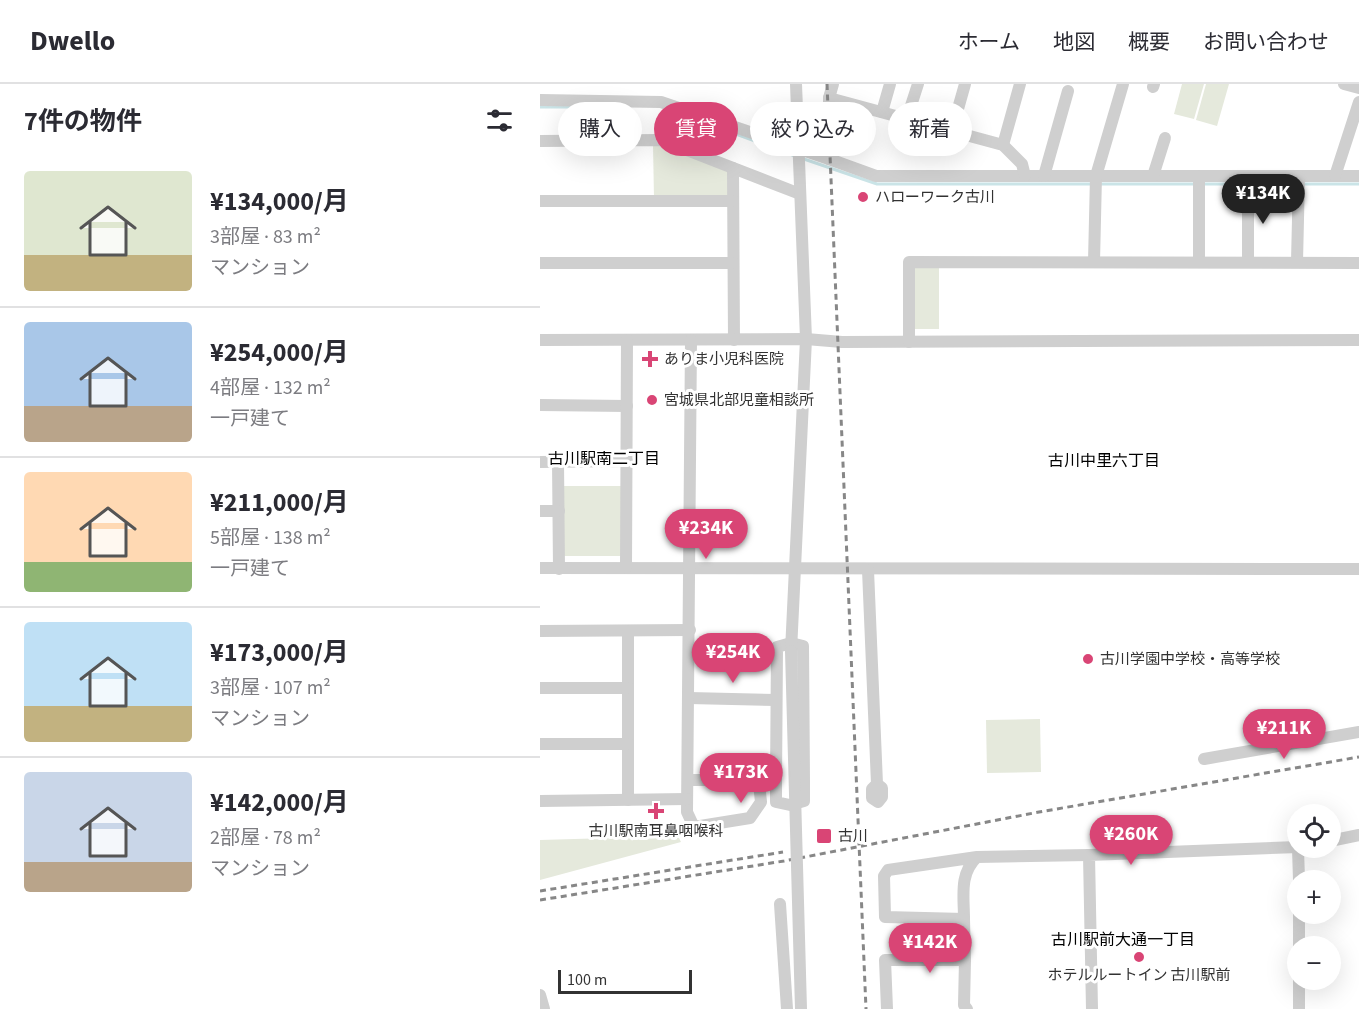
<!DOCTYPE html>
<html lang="ja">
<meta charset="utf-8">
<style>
:root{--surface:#fff;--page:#f2f2f3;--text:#2b2b33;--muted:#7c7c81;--line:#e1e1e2;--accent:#d94575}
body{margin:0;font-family:"Source Sans 3","Noto Sans JP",sans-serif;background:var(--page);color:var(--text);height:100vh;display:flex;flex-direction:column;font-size:22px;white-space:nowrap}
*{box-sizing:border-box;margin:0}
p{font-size:20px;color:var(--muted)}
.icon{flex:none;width:33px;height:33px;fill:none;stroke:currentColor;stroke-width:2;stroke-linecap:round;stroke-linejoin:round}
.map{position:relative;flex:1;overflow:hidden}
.details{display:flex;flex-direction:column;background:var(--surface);width:540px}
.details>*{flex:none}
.top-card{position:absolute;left:18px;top:18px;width:570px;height:54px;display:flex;gap:12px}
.tools{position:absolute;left:747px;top:720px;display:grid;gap:12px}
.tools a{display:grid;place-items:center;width:54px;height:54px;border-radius:50%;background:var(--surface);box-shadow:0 6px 24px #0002;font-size:30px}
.scale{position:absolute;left:18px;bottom:15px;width:134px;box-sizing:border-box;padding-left:6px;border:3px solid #323232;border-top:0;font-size:16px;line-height:21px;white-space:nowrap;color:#323232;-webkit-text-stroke:4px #fff;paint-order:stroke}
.price{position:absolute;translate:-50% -51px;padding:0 14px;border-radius:21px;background:var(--accent);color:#fff;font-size:20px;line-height:39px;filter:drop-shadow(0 2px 3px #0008)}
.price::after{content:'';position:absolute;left:50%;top:36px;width:18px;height:14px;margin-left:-9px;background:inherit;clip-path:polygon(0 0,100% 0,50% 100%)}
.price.on{background:#222;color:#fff}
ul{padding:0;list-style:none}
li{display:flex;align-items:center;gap:18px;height:150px;padding:0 24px}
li+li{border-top:2px solid var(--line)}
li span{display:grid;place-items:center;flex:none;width:168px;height:120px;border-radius:6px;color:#555}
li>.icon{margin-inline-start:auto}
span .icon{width:72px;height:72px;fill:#fffc;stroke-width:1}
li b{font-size:26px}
h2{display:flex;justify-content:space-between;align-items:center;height:72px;padding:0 24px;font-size:26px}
.pill{padding:0 21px;border-radius:27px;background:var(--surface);box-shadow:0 6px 24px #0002;font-size:21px;line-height:54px}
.pill.on{background:var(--accent);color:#fff}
header{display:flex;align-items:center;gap:36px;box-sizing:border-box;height:84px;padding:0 30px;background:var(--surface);border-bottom:2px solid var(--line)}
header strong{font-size:28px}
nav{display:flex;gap:33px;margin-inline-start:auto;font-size:21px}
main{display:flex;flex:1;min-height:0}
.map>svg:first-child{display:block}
.green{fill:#e5e9dc}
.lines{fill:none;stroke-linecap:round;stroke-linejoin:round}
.stream{stroke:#cae4e7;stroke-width:3}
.minor{stroke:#cfcfcf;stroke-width:12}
.rail{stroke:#878787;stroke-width:3;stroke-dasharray:6 4.5;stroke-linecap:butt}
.minor-bridge{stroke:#cfcfcf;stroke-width:12}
.poi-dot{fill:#d94575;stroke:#fff;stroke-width:2}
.labels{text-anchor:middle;stroke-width:6;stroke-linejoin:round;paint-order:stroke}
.poi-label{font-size:15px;fill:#323232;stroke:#fff;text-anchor:start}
.neighbourhood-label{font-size:16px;fill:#000;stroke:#fff}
</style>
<header>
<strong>Dwello</strong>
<nav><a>ホーム</a><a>地図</a><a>概要</a><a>お問い合わせ</a></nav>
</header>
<main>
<section class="details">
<h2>7件の物件<svg class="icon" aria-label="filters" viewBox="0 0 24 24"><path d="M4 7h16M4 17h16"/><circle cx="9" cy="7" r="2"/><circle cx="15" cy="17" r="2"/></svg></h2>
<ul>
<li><span style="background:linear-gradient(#dfe7d0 70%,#c2b280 0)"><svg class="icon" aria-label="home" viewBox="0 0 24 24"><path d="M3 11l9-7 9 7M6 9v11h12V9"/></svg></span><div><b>¥134,000/月</b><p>3部屋 · 83 m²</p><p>マンション</p></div></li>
<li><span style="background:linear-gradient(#a9c7e8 70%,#b9a48a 0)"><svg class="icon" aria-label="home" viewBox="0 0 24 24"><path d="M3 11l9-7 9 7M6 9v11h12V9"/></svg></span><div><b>¥254,000/月</b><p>4部屋 · 132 m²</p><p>一戸建て</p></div></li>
<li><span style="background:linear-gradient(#ffd9b3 75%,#8fb573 0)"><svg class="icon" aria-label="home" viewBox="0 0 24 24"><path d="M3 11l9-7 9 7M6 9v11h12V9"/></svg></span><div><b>¥211,000/月</b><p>5部屋 · 138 m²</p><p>一戸建て</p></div></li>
<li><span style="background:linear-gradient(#bfe0f5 70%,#c2b280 0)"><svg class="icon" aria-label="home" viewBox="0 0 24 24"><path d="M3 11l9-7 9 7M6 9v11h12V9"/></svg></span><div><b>¥173,000/月</b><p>3部屋 · 107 m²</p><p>マンション</p></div></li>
<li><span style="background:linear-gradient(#c9d6e8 75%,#b9a48a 0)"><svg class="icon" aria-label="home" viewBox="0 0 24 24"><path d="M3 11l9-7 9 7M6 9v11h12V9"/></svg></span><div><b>¥142,000/月</b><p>2部屋 · 78 m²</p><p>マンション</p></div></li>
</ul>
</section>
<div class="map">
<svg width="819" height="925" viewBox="0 0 819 925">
<rect width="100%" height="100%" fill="#fff"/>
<!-- green -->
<g class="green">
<path d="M642 0H664L654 35 634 30Z"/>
<path d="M666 0H689L677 42 656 36Z"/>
<path d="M118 59 189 84 191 112 114 115 113 60Z"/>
<rect x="373" y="182" width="26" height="63"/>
<path d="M24 402H82V472H23Z"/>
<path d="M500 635 501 688 447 689 446 636Z"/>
<path d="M138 752 141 758 0 796V756Z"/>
<path d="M370 848H409V862L370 861Z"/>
</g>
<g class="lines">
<!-- stream -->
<g class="stream">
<path d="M0 23H63"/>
<path d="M185 46 255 72"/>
<path d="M261 74 337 100H553"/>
<path d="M560 100H655"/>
<path d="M662 100H703"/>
<path d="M710 100H754"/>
<path d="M761 100H819"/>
</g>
<!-- minor -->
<g class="minor">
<path d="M293 0 289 14V75L336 92H819"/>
<path d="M804 0 819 4"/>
<path d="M613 3 614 0"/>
<path d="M289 14 463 61 482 80 485 92"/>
<path d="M0 16 121 18 289 75"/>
<path d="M342 28 350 0"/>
<path d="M367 34 378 0"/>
<path d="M412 46 425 0"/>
<path d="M0 57 121 56 260 110"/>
<path d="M463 61 480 0"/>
<path d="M193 84 194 256"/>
<path d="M504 92 528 7"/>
<path d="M613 92 625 54"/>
<path d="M708 92V178"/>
<path d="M795 92 819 18"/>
<path d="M0 117H193"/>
<path d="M554 178 556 92 583 0"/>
<path d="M659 178V92"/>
<path d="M757 178 759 92"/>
<path d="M0 179H193"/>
<path d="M0 256 266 255 302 258 819 256"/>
<path d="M369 258V178L819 179"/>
<path d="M0 321 87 322"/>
<path d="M18 377 19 485"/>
<path d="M0 378 87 377"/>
<path d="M0 427H19"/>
<path d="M0 484 819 485"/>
<path d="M86 484 87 256"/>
<path d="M328 486 337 700 342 704V713L338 718 332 714V705L337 700"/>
<path d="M0 547 150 546"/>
<path d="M88 547V716"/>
<path d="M251 559 263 562 264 697V717L250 721 236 718V699L237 563Z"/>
<path d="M251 567 266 255 256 0"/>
<path d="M0 604H88"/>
<path d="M149 614 236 616"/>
<path d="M0 660H88"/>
<path d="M664 675 819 648"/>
<path d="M148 696H212L219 699 221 718 210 734 154 743 147 728 151 256"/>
<path d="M0 717 147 715"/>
<path d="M790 757 819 751"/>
<path d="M758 764 759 796"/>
<path d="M437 773 348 786 344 792 345 833 424 835C424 812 419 790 437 773L549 771"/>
<path d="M240 820 247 925"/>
<path d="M759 830V862"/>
<path d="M424 835 425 876"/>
<path d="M759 896V925"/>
<path d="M0 911 4 925"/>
<path d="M347 925 345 876H425L424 921 427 925"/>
<path d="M552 925 549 771 758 763"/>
</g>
<!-- rail -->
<g class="rail">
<path d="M287 0 326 925"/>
<path d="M0 807 243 768"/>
<path d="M0 816 244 777 499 728 819 673"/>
</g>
<!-- minor-bridge -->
<path class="minor-bridge" d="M251 567 261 925"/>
</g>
<!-- markers -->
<g class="poi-dot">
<circle cx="323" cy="113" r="6"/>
<path d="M107 266h6v6h6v6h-6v6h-6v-6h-6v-6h6z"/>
<circle cx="112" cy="316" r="6"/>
<circle cx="548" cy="575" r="6"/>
<path d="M113 718h6v6h6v6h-6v6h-6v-6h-6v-6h6z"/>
<rect x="276" y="744" width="16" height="16" rx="3"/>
<circle cx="599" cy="873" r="6"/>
</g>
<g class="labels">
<!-- poi labels -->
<g class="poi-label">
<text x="335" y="118">ハローワーク古川</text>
<text x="124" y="280">ありま小児科医院</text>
<text x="124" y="321">宮城県北部児童相談所</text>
<text x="560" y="580">古川学園中学校・高等学校</text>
<text x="116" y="752" text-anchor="middle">古川駅南耳鼻咽喉科</text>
<text x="298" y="757">古川</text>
<text x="599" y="896" text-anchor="middle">ホテルルートイン 古川駅前</text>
</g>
<!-- neighbourhood labels -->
<g class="neighbourhood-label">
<text x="64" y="380">古川駅南二丁目</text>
<text x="564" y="382">古川中里六丁目</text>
<text x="583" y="861">古川駅前大通一丁目</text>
</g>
</g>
</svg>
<div class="tools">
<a><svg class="icon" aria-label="locate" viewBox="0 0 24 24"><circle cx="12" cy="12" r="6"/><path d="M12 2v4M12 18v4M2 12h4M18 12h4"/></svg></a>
<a>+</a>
<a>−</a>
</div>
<div class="scale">100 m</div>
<b class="price on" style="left:723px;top:141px">¥134K</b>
<b class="price" style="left:166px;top:476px">¥234K</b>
<b class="price" style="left:193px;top:600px">¥254K</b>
<b class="price" style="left:744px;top:676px">¥211K</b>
<b class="price" style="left:201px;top:720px">¥173K</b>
<b class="price" style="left:591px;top:782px">¥260K</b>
<b class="price" style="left:390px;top:890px">¥142K</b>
<div class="top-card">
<a class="pill">購入</a>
<a class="pill on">賃貸</a>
<a class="pill">絞り込み</a>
<a class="pill">新着</a>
</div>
</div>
</main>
